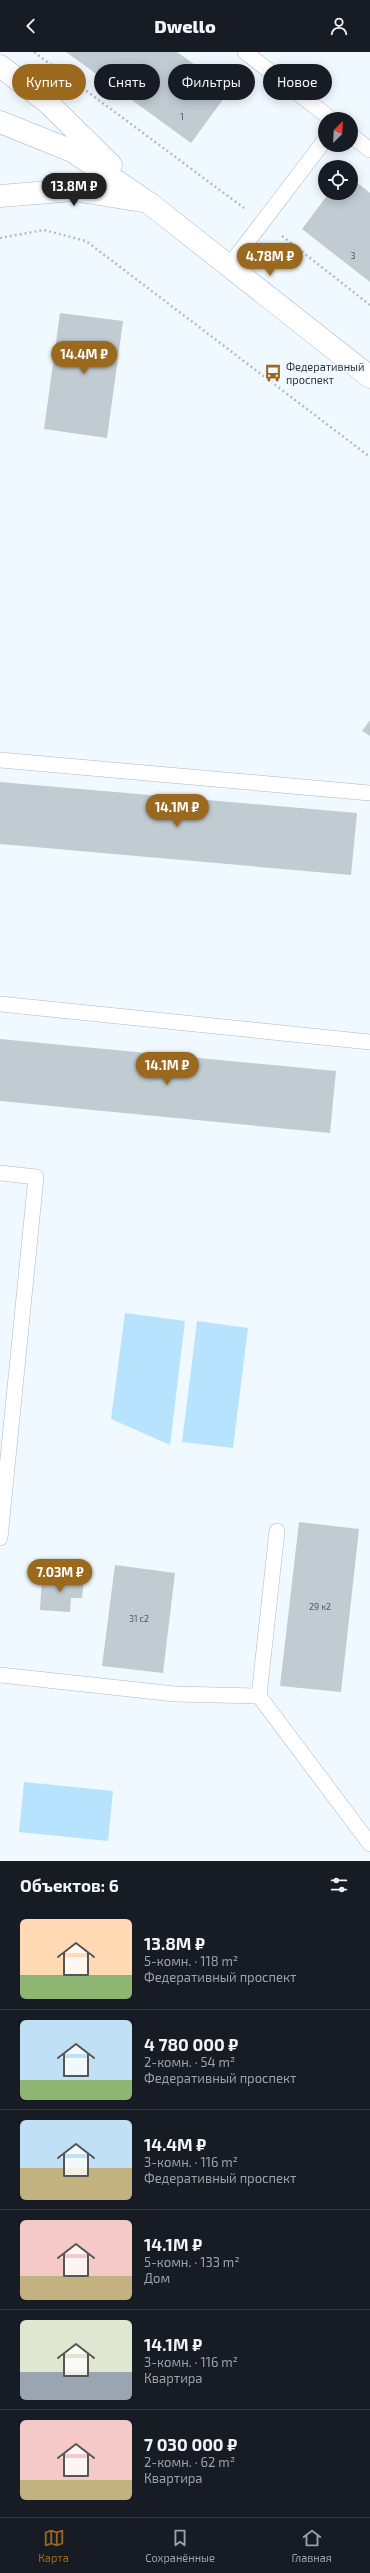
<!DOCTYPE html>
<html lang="ru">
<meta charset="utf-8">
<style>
:root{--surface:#171b24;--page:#242831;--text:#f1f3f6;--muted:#9ea1a6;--line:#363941;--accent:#9b691d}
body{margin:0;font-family:"Exo 2",sans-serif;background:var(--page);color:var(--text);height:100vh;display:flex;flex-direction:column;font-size:15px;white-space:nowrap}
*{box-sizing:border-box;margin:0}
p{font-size:13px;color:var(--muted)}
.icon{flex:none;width:22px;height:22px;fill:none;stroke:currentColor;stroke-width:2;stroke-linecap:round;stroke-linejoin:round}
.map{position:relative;height:1809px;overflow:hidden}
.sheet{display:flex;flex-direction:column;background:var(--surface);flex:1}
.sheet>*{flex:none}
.guide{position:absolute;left:12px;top:12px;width:346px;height:36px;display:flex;gap:8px}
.needle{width:26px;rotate:24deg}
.buttons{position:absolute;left:318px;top:60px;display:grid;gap:8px}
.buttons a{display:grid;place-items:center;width:40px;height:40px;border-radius:50%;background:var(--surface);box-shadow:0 2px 10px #0003;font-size:20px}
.price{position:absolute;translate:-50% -34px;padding:0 9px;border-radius:14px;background:var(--accent);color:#fff;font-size:13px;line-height:26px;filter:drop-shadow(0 1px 2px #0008)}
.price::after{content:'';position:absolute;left:50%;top:24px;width:12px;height:9px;margin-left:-6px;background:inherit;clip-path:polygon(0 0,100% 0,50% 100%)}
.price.on{background:#222;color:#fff}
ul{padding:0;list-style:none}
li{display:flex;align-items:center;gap:12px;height:100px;padding:0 20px}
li+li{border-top:1px solid var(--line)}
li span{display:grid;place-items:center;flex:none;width:112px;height:80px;border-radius:6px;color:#555}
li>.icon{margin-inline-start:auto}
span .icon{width:48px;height:48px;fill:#fffc;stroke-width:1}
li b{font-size:17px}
h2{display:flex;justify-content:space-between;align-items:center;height:48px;padding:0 20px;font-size:17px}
.chip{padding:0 14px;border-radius:18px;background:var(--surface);box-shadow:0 2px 10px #0003;font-size:14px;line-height:36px}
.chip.on{background:var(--accent);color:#fff}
header{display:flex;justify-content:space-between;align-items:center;height:52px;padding:0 20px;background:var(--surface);font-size:18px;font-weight:800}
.tab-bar{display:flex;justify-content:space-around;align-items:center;height:56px;border-top:1px solid var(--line);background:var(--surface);font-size:11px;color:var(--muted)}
.tab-bar a{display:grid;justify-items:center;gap:2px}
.tab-bar .on{color:var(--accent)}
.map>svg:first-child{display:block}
.green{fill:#b8e3fe}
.building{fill:#c0cbd2}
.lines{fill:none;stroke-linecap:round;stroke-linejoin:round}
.lane-casing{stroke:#adb9c0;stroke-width:16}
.street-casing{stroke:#adb9c0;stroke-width:23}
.path{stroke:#b5bdc2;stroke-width:2.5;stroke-dasharray:2 3;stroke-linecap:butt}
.lane{stroke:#fff;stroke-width:15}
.street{stroke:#fff;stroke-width:22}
.labels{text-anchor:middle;stroke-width:3.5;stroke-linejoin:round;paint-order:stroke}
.number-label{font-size:9px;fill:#555a5e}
.poi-label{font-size:11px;fill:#313538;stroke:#f0f9ff;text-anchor:start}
</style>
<header><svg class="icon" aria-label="back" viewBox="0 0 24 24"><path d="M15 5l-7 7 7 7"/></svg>Dwello<svg class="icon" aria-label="person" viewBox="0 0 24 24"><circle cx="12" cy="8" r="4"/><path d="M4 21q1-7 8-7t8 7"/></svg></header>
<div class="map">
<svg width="370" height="1809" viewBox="0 0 370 1809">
<rect width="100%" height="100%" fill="#f0f9ff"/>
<!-- green -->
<g class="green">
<path d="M125 1261 185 1269 170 1393 111 1367Z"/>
<path d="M197 1269 248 1276 233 1396 182 1390Z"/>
<path d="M24 1730 113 1739 108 1789 19 1780Z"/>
</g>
<!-- building -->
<g class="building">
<path d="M66 0H177L230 38 191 91Z"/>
<path d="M351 126 370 141V230L302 177 329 141H351Z"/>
<path d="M60 261 123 269 107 386 44 377Z"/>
<path d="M370 668V684L362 679Z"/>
<path d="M0 730 357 761 351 823 0 792Z"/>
<path d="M0 987 336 1019 330 1081 0 1049Z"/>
<path d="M299 1470 359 1477 341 1640 280 1634Z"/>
<path d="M115 1513 175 1521 163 1621 102 1614Z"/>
<path d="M42 1524 84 1527 82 1546H71L70 1560 40 1558Z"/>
</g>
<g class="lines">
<!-- lane casing -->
<g class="lane-casing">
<g id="lane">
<path d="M245 0 331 67"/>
<path d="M351 83 370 98"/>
<path d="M229 214 325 88"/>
<path d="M0 708 370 741"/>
<path d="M0 952 370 990"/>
<path d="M0 1121 36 1125 0 1486"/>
<path d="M277 1479 259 1644 370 1792"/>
<path d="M0 1623 175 1642 259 1644"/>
</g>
</g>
<!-- street casing -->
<g class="street-casing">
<g id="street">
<path d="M0 14 47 50 111 113"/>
<path d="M0 70 72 99 149 151 370 325"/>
<path d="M0 144 74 138 142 149"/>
</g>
</g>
<!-- path -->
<g class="path">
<path d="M34 0 244 156"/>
<path d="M282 184 370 253"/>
<path d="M0 186 44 178 86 189 370 405"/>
</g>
<!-- lane -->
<use href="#lane" class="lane"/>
<!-- street -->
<use href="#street" class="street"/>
</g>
<!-- icons -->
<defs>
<g id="bus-bare" transform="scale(1.38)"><path d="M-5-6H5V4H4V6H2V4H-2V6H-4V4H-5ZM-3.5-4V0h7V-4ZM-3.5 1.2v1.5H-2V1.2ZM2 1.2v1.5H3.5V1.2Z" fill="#9b691d" stroke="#f0f9ff" stroke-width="2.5" paint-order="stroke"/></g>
</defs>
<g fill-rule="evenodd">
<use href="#bus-bare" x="273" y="321"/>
</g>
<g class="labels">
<!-- number labels -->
<g class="number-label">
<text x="182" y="68">1</text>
<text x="353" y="207">3</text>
<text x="320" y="1558">29 к2</text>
<text x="139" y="1570">31 с2</text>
</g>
<!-- poi labels -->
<g class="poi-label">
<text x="286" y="319">Федеративный<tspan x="286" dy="13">проспект</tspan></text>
</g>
</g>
</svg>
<div class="buttons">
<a><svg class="needle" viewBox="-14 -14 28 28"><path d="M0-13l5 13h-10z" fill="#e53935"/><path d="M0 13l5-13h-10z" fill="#9ea1a6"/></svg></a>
<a><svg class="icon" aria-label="locate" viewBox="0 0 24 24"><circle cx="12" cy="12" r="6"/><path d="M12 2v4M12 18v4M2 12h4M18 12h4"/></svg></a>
</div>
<b class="price on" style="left:74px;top:155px">13.8M ₽</b>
<b class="price" style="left:270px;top:225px">4.78M ₽</b>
<b class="price" style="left:84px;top:323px">14.4M ₽</b>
<b class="price" style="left:177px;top:776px">14.1M ₽</b>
<b class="price" style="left:167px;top:1034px">14.1M ₽</b>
<b class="price" style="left:60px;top:1541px">7.03M ₽</b>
<div class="guide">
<a class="chip on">Купить</a>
<a class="chip">Снять</a>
<a class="chip">Фильтры</a>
<a class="chip">Новое</a>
</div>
</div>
<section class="sheet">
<h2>Объектов: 6<svg class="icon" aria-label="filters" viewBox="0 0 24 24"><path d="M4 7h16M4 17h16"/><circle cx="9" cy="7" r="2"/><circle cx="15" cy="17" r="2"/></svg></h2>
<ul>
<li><span style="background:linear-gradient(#ffd9b3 70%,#8fb573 0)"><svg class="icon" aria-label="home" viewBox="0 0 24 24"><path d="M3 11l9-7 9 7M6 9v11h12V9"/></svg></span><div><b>13.8M ₽</b><p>5-комн. · 118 m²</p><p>Федеративный проспект</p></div></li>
<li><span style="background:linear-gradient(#bfe0f5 75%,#8fb573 0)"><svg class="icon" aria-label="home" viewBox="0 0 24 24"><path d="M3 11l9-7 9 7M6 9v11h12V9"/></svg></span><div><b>4 780 000 ₽</b><p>2-комн. · 54 m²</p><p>Федеративный проспект</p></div></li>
<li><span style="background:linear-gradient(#bfe0f5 60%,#c2b280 0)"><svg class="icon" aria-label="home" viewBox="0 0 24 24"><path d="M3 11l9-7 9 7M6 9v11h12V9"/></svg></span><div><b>14.4M ₽</b><p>3-комн. · 116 m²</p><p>Федеративный проспект</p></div></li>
<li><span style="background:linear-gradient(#f6c9c9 70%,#c2b280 0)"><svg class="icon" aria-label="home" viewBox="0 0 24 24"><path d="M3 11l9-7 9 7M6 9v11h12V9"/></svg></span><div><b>14.1M ₽</b><p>5-комн. · 133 m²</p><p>Дом</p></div></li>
<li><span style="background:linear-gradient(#dfe7d0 65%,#9aa5b1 0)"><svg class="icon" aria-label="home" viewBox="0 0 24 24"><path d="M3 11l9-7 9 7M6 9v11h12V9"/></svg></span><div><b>14.1M ₽</b><p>3-комн. · 116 m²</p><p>Квартира</p></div></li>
<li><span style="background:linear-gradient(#f6c9c9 75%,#c2b280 0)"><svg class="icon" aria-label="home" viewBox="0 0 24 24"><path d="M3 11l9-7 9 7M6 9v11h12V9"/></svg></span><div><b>7 030 000 ₽</b><p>2-комн. · 62 m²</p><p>Квартира</p></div></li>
</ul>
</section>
<nav class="tab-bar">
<a class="on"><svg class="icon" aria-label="map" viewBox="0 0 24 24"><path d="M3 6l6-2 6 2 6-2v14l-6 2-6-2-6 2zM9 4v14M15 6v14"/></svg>Карта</a>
<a><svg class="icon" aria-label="saved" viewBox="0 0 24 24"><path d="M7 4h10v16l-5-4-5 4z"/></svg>Сохранённые</a>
<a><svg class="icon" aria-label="home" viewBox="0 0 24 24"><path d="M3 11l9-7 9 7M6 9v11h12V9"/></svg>Главная</a>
</nav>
